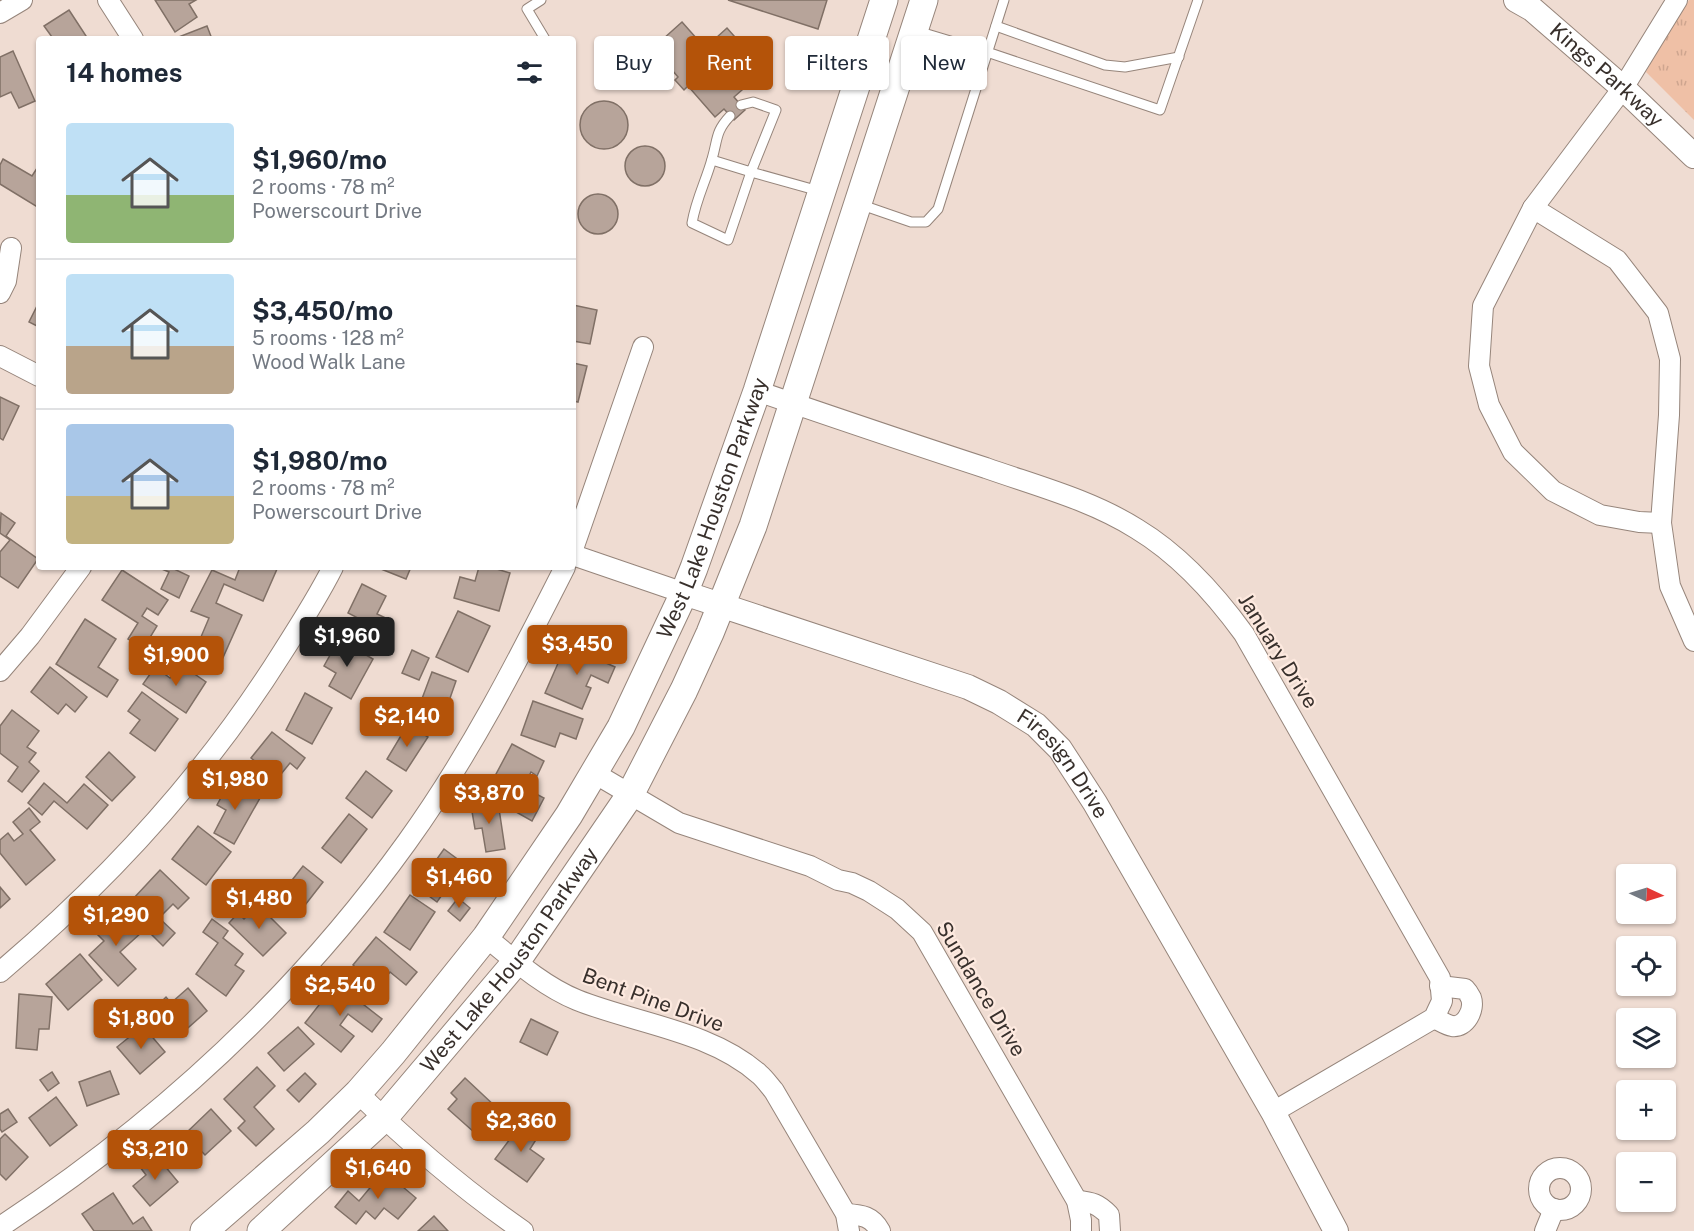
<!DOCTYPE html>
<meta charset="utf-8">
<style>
:root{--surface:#fff;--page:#f6f6f7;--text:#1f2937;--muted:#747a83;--line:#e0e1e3;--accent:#b45309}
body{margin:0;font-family:"Public Sans",sans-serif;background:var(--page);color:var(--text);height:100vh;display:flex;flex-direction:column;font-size:22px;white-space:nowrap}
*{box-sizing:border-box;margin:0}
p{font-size:20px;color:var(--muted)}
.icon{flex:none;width:33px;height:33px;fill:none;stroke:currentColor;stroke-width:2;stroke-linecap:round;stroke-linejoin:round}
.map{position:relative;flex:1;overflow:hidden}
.details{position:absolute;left:36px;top:36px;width:540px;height:534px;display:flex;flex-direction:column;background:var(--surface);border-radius:6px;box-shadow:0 2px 4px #0004}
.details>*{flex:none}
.hud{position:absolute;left:594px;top:36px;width:570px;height:54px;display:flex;gap:12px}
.needle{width:39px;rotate:94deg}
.fabs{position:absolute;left:1616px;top:864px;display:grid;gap:12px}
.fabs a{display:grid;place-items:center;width:60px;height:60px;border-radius:6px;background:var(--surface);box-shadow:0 2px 4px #0004;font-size:30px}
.price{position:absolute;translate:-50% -51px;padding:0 14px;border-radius:6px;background:var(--accent);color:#fff;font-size:20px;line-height:39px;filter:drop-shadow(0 2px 3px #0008)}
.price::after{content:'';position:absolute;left:50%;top:36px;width:18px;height:14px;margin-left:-9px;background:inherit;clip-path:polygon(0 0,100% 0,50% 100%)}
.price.on{background:#222;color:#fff}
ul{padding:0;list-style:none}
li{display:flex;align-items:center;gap:18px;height:150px;padding:0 30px}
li+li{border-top:2px solid var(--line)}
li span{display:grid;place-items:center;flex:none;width:168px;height:120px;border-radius:6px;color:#555}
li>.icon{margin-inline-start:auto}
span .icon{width:72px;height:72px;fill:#fffc;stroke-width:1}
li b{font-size:26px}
h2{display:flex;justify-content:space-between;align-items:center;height:72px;padding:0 30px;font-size:26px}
.chip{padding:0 21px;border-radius:6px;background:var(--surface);box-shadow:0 2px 4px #0004;font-size:21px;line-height:54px}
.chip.on{background:var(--accent);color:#fff}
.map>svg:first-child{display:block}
.grass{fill:url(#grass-tufts)}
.building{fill:#b7a49a;stroke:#807066;stroke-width:1.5}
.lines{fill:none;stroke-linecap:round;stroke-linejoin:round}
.service-casing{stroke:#96857b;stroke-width:11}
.minor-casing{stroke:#96857b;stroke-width:22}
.tertiary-casing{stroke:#96857b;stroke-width:26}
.secondary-casing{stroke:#96857b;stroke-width:29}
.service{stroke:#fff;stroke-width:9}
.minor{stroke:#fff;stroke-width:20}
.tertiary{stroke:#fff;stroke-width:24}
.secondary{stroke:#fff;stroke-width:27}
.labels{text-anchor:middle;stroke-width:4.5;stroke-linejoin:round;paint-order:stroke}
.street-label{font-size:21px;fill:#38302c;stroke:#fde9df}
</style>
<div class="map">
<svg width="1694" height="1231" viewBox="0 0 1694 1231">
<defs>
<pattern id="grass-tufts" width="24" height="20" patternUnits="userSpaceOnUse" patternTransform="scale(1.5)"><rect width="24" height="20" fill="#efc0a6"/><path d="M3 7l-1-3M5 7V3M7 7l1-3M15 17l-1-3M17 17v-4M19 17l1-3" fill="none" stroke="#cea58f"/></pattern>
</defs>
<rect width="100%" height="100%" fill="#efdcd2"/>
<!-- grass -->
<path class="grass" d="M1689 0H1694V120L1646 72 1655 54Z"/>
<!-- building -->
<g class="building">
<path d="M155 0H196L189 4 197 17 175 32Z"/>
<path d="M728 0H827L818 29Z"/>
<path d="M69 10 88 39H48L52 37 44 26Z"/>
<path d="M682 22 705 48 727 28 750 54 728 74 742 90 734 97 745 110 734 120 724 109 715 117 688 86 684 90 675 80 678 77 653 48Z"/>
<path d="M207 26 212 39H177L176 38Z"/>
<path d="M13 51 35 101 19 108 11 92 0 97V57Z"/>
<circle cx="604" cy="125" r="24"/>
<circle cx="645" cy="166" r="20"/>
<path d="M3 159 32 176 39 165V208L0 184V165Z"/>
<circle cx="598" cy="214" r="20"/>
<path d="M39 302V327L29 322Z"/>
<path d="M573 305 597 310 590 344 573 341Z"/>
<path d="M573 363 587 366 578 402 573 401Z"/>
<path d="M0 397 19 406 3 440 0 438Z"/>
<path d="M1 513 15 523 6 536 38 559 18 588 0 576V552L10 540 0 533Z"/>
<path d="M157 567H170L189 576 179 598 161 589 169 572Z"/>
<path d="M240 567H273L277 569 263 601 224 584 216 603 242 615 221 662 195 651 209 618 191 611 212 570 235 580Z"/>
<path d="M376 567H411L406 579Z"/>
<path d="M479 567H490L510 573 499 611 454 598 460 577 475 581Z"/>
<path d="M122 570 168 600 158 615 147 608 142 616 157 626 143 649 128 639 138 623 102 600Z"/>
<path d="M362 584 386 596 377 614 388 619 373 649 348 637 358 618 348 613Z"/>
<path d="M458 611 490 626 468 672 436 657Z"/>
<path d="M85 619 116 639 98 667 118 680 107 697 56 664Z"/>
<path d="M339 639 373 659 351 699 329 686 336 673 324 666Z"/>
<path d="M566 645 615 667 608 683 591 675 586 686 591 688 582 709 545 693Z"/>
<path d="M412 650 429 658 419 680 402 673Z"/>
<path d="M180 664 206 682 186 713 143 684 155 667 170 678Z"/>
<path d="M50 667 87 697 75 712 66 704 58 714 31 692Z"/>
<path d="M432 672 456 681 442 721 417 712Z"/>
<path d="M142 692 178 719 155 751 130 733 140 720 128 711Z"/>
<path d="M305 693 332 708 312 744 286 730Z"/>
<path d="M533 701 583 719 576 739 560 733 555 747 521 735Z"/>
<path d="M12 710 39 731 27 747 36 753 29 762 39 771 22 792 8 781 18 767 0 753V726Z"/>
<path d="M408 724 428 737 406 771 387 759Z"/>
<path d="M272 732 305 758 297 769 290 763 277 779 251 758Z"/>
<path d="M512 744 544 761 537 776 531 772 523 787 544 798 532 821 516 812 526 792 495 776Z"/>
<path d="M109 752 135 777 112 801 86 777Z"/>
<path d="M366 771 392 791 372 818 346 798Z"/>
<path d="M230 781 260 798 234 844 214 833 226 810 217 805Z"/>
<path d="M44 783 67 803 84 784 108 805 87 829 54 801 42 815 28 803Z"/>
<path d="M498 802 505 849 486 852 482 828 475 829 471 806Z"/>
<path d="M29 808 40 822 30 830 55 860 26 885 0 853V840L8 833 14 841 23 834 13 822Z"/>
<path d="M349 814 367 829 341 863 322 848Z"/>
<path d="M198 826 231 852 206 885 172 859Z"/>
<path d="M444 849 464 864 437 902 425 893 432 883 424 877Z"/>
<path d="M303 866 323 882 302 909 282 893Z"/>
<path d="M160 870 189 898 178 909 173 904 159 918 175 933 163 946 148 931 157 922 133 899Z"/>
<path d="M0 887 10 899 0 908Z"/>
<path d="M410 895 435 912 410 950 384 932Z"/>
<path d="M458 898 470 908 460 921 448 911Z"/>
<path d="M258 905 286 933 263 956 229 923 238 913 244 919Z"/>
<path d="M121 910 142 932 120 952 136 969 118 986 89 955 104 941 96 933Z"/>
<path d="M212 919 228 931 223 938 243 954 235 965 244 971 226 996 196 974 218 943 203 932Z"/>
<path d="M376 937 417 972 406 985 390 972 369 999 351 984 361 972 353 965Z"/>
<path d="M80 954 102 980 68 1010 46 984Z"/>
<path d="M336 983 382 1019 372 1032 348 1014 340 1025 354 1036 341 1052 305 1023Z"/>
<path d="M188 988 207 1011 180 1035 156 1007 166 997 171 1003Z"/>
<path d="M19 994 52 997 49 1029H39L37 1050 16 1048Z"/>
<path d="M531 1019 558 1032 547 1055 520 1042Z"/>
<path d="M143 1026 165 1052 140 1074 117 1047Z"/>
<path d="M298 1027 314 1044 284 1071 268 1053Z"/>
<path d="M257 1067 275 1086 254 1107 274 1129 256 1146 238 1128 245 1121 224 1099Z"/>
<path d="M110 1071 119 1094 87 1106 79 1082Z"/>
<path d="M52 1072 59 1083 48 1091 40 1080Z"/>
<path d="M305 1073 316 1084 299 1102 287 1090Z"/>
<path d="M465 1078 497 1108 475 1133 448 1109 457 1099 451 1093Z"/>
<path d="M56 1097 77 1125 50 1146 29 1118Z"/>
<path d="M8 1109 17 1122 2 1132 0 1129V1114Z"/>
<path d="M211 1109 231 1131 205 1155 185 1134Z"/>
<path d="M522 1123 539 1135 530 1149 544 1159 527 1182 495 1159Z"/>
<path d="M5 1134 28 1157 6 1180 0 1174V1139Z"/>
<path d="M155 1154 178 1182 150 1206 133 1186 146 1175 140 1167Z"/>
<path d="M384 1171 416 1198 398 1219 384 1208 375 1219 366 1211 356 1224 335 1207 348 1191 359 1201Z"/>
<path d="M113 1193 133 1224 143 1217 152 1231H94L82 1214Z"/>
<path d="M434 1216 448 1231H418Z"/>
</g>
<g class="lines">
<!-- service casing -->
<g class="service-casing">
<g id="service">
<path d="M541 0 527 9 545 39"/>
<path d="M996 26 1105 65 1125 67 1179 57"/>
<path d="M917 31 987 52 1160 110 1198 0"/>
<path d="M730 116C715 132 718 139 712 159 706 181 696 199 692 223L728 240 751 172 819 191"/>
<path d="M712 160 751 172 776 110 753 102 741 105"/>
<path d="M859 204 911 222H926L938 209 1004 0"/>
</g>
</g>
<!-- minor casing -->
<g class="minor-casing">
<g id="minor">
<path d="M108 0 133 39"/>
<path d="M0 13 22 0"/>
<path d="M1533 208 1617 260 1658 313 1670 359 1669 415 1661 523 1670 586 1694 641"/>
<path d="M0 293 6 281 11 248"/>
<path d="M0 356 39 376"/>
<path d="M757 391C833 417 909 443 986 468 1037 486 1091 500 1137 529 1180 555 1215 594 1244 634L1440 978 1442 1001 1434 1018 1273 1112"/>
<path d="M1661 523 1639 522 1600 515 1553 491 1513 452 1489 405 1479 366 1483 306 1533 208 1623 88 1677 0"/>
<path d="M573 549 643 347"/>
<path d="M573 555 684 593"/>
<path d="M0 671 30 636 81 567"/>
<path d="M594 773 679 823 810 866 838 880 852 883 869 891 897 909 922 932 1077 1201 1081 1220V1231"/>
<path d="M486 937C514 960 543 986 577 1000 634 1023 711 1031 759 1074 764 1078 769 1085 774 1091L846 1214 849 1231"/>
<path d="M0 972C109 880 206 774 282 653 300 625 318 597 333 567"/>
<path d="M1434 1018C1439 1020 1446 1025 1452 1026 1466 1028 1475 1009 1471 998 1470 996 1467 991 1465 989L1440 986"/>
<path d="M358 1093C409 1143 464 1190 523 1231"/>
<circle cx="1560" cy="1189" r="21"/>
<path d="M1077 1201C1092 1202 1098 1204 1109 1215L1110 1231"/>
<path d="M846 1214C862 1215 872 1216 880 1231"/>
<path d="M0 1227C157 1124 297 995 407 842 469 756 517 662 565 567"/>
<path d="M1545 1231 1554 1209"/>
</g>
</g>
<!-- tertiary casing -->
<g class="tertiary-casing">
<g id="tertiary">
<path id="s1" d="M1516 0 1532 9 1623 88 1694 156"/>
<path id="s2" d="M684 593 968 687 999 702 1036 725 1060 749 1095 803 1273 1112 1336 1231"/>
</g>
</g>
<!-- secondary casing -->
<g class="secondary-casing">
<g id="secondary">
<path id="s3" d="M204 1231 318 1132 358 1093 393 1053 486 937 569 815 621 727 684 593 694 568 757 391 884 0"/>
<path id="s4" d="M261 1231 384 1118 516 962 630 795 684 690 710 633 753 526 924 0"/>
</g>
</g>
<!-- service -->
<use href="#service" class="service"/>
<!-- minor -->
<use href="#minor" class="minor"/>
<!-- tertiary -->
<use href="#tertiary" class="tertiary"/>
<!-- secondary -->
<use href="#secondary" class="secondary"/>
</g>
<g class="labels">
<!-- street labels -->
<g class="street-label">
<text dy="7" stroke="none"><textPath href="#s1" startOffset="118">Kings Parkway</textPath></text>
<text dy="7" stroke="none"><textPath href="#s3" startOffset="896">West Lake Houston Parkway</textPath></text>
<text transform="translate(1278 651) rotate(58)" y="7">January Drive</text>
<text dy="7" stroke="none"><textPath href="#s2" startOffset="424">Firesign Drive</textPath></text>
<text dy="7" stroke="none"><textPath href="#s4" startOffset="369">West Lake Houston Parkway</textPath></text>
<text transform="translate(981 989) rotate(59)" y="7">Sundance Drive</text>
<text transform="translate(653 1000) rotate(20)" y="7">Bent Pine Drive</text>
</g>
</g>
</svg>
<div class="fabs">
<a><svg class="needle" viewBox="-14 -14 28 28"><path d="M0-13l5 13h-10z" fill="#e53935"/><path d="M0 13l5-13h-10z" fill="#747a83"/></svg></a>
<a><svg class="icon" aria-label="locate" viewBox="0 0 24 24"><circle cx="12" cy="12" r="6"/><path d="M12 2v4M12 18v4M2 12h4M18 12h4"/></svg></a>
<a><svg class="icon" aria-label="layers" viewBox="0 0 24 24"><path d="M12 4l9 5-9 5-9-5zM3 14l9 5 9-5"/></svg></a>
<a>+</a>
<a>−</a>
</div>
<b class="price on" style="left:347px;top:668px">$1,960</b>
<b class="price" style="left:577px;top:676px">$3,450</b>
<b class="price" style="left:176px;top:687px">$1,900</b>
<b class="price" style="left:407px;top:748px">$2,140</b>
<b class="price" style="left:235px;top:811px">$1,980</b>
<b class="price" style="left:489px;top:825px">$3,870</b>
<b class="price" style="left:459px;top:909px">$1,460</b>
<b class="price" style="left:259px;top:930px">$1,480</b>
<b class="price" style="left:116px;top:947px">$1,290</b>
<b class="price" style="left:340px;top:1017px">$2,540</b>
<b class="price" style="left:141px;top:1050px">$1,800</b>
<b class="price" style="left:521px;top:1153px">$2,360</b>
<b class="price" style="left:155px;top:1181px">$3,210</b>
<b class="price" style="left:378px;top:1200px">$1,640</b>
<div class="hud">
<a class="chip">Buy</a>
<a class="chip on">Rent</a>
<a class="chip">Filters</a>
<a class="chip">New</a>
</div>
<section class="details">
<h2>14 homes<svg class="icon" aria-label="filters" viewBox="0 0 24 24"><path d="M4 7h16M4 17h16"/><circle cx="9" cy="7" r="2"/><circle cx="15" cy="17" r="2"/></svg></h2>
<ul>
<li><span style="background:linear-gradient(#bfe0f5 60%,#8fb573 0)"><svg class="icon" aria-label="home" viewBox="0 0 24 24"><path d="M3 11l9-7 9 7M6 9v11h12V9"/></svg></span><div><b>$1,960/mo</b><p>2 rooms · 78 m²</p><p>Powerscourt Drive</p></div></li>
<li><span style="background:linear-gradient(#bfe0f5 60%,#b9a48a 0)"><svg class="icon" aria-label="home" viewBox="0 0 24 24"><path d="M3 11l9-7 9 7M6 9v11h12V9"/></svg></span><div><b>$3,450/mo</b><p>5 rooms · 128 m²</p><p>Wood Walk Lane</p></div></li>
<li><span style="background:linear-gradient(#a9c7e8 60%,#c2b280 0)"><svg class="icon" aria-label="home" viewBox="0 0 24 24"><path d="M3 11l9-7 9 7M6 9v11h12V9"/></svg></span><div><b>$1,980/mo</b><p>2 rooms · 78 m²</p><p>Powerscourt Drive</p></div></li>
</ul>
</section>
</div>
